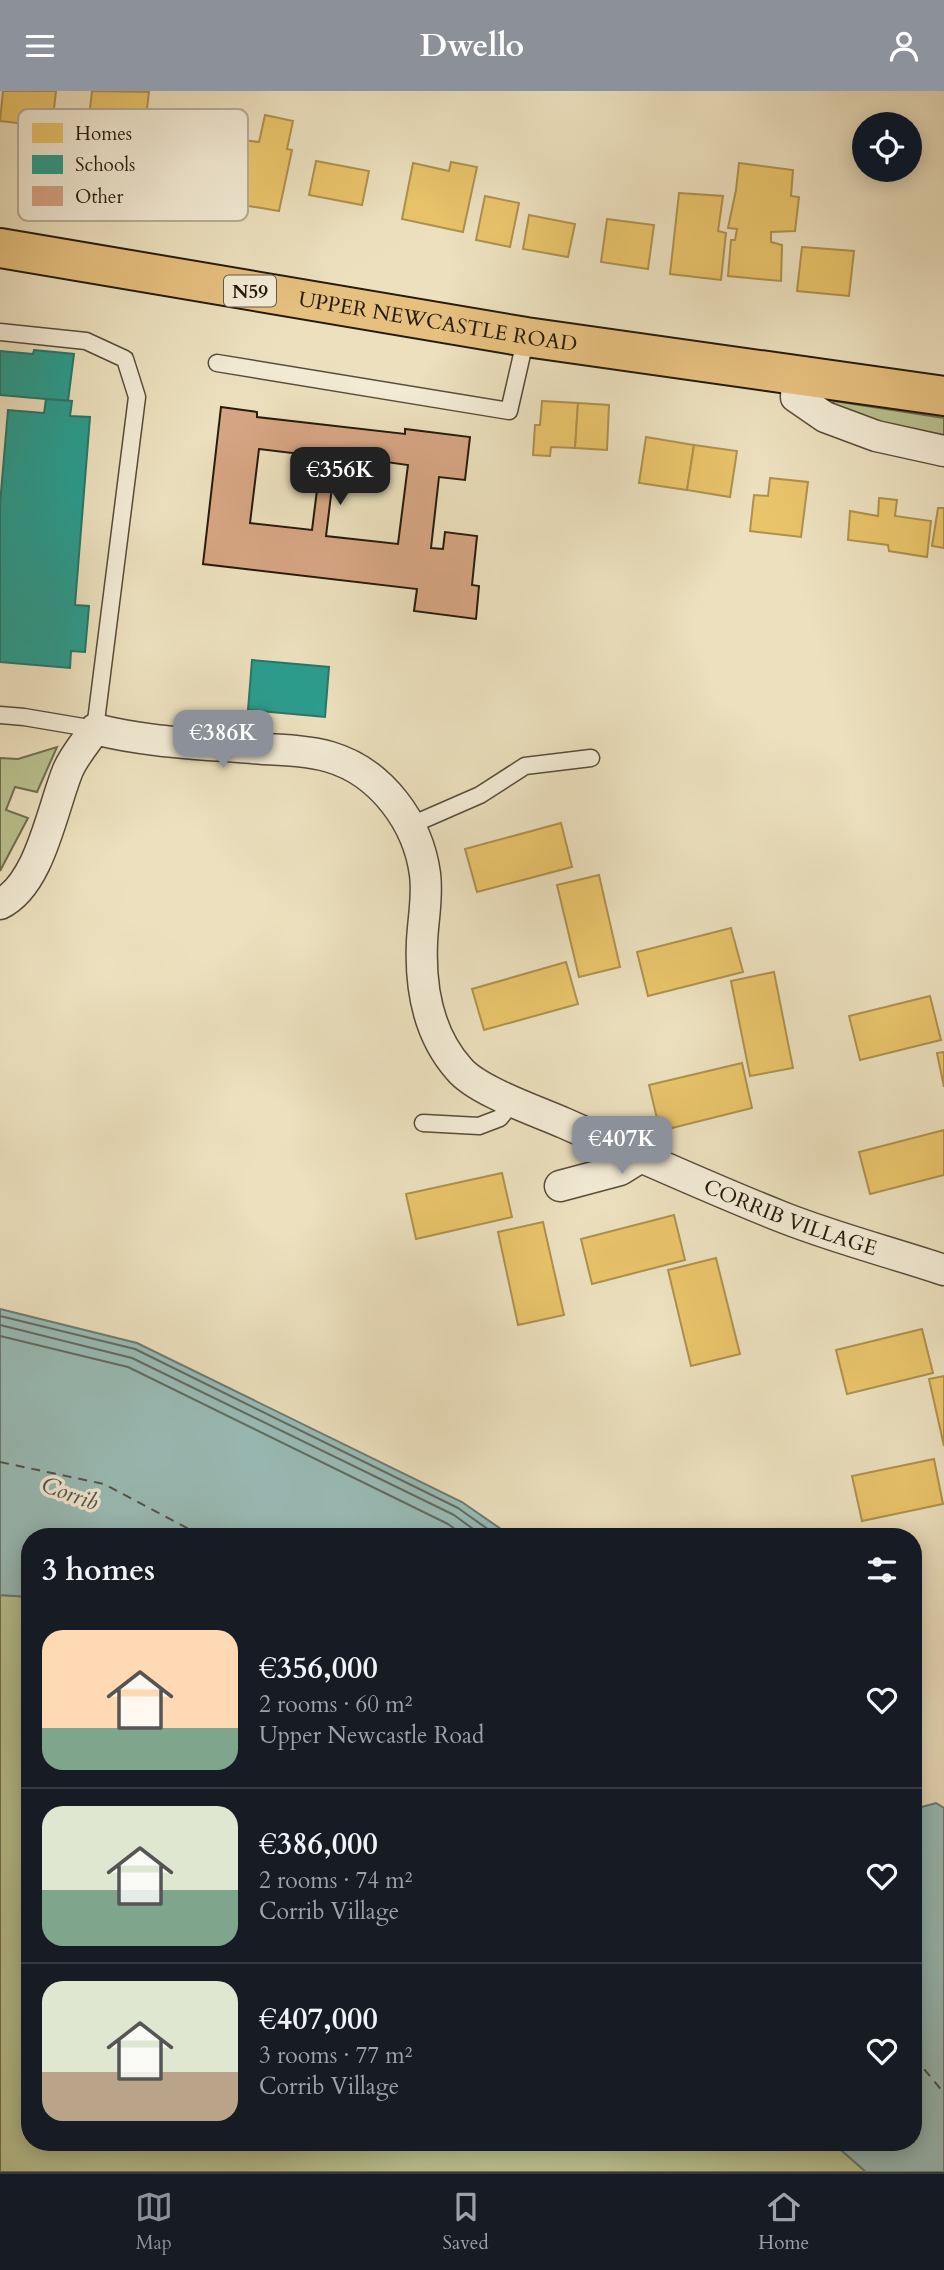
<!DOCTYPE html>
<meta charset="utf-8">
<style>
:root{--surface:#171b24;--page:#20242c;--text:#f1f3f6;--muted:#9ea1a6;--line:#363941;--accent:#8c9099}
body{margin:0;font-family:Cardo,serif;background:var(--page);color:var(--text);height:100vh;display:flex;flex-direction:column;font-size:26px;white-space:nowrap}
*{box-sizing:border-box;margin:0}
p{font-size:23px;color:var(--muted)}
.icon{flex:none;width:38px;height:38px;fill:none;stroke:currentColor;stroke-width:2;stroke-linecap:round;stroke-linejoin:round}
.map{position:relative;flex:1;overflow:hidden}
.sheet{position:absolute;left:21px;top:1437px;width:901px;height:623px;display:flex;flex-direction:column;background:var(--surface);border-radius:28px;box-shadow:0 4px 18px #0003}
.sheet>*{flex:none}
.buttons{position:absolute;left:852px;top:21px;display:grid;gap:14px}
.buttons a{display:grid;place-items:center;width:70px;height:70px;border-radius:50%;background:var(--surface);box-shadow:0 4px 18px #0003;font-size:35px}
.price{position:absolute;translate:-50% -60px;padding:0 16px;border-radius:14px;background:var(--accent);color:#fff;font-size:23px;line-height:46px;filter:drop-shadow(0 2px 4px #0008)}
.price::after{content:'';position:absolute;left:50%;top:42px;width:21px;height:16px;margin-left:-10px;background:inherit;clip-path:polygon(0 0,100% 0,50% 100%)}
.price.active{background:#222;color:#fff}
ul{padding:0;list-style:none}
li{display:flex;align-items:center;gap:21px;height:175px;padding:0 21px}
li+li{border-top:2px solid var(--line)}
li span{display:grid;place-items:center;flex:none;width:196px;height:140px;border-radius:21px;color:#555}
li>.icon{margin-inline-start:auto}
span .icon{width:84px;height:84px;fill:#fffc;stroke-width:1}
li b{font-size:30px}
h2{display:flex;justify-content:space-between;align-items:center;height:84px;padding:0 21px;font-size:30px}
header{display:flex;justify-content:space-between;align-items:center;height:91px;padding:0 21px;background:var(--accent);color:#fff;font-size:32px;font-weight:600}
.menu{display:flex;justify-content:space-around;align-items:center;height:98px;border-top:2px solid var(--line);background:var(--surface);font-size:19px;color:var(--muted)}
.menu a{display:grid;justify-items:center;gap:4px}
.menu .active{color:var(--accent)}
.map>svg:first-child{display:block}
.green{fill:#b9c290;stroke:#706e4e;stroke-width:2}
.water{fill:#99bcb7;stroke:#6b7b73;stroke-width:2}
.homes{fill:#e9c46a;stroke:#ae914e;stroke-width:2}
.schools{fill:#2a9d8f;stroke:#297668;stroke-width:2}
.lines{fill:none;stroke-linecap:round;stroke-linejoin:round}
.shore{stroke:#606b62;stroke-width:2}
.ferry{stroke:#4e5348;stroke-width:2;stroke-dasharray:9 7;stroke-linecap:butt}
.building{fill:#d6a583;stroke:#261a0c;stroke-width:2;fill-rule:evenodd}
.lane-casing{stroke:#584c38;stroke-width:19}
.street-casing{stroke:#584c38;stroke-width:33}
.primary-casing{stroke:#261a0c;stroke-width:42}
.lane{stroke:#f3ebd5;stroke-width:16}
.street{stroke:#f3ebd5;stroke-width:30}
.primary{stroke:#e6c07f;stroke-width:38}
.labels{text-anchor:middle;stroke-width:7;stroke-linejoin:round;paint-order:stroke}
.shield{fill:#f3ebd5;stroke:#645948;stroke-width:2}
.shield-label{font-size:19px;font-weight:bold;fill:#261a0c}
.street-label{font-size:21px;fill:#261a0c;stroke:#f3ebd5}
.water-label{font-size:23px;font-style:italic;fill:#4e5348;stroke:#f3ebd5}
.key{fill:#f3ebd5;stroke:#b6ac99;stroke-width:2}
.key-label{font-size:19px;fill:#261a0c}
</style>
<header><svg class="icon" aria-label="menu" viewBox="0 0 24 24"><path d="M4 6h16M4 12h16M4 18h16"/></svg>Dwello<svg class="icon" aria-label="person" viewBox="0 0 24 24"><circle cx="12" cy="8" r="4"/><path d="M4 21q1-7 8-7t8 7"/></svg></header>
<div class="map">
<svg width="944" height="2081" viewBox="0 0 944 2081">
<rect width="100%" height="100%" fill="#ece0be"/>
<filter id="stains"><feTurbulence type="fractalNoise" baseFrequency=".00286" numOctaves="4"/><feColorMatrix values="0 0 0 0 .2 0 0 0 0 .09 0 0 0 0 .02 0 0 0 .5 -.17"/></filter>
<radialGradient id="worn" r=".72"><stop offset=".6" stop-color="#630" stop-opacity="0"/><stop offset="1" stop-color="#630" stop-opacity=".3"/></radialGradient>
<!-- green -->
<g class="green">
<path d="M834 310 944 327V349L909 344 831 315Z"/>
<path d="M57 656 37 701 15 696 6 719 28 727 0 780V667L18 668Z"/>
<path d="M0 1504 30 1506V2051H832L866 2081H0Z"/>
</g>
<!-- water -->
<g class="water">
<path d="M0 1218 137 1252 462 1411 511 1445 30 1446V1506L0 1504Z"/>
<path d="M936 1712 944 1717V2081H866L832 2051H914V1718Z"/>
</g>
<!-- homes -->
<g class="homes">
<path d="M3 0H56L52 36 0 30Z"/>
<path d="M92 0 149 1 143 51 87 44Z"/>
<path d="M265 24 293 30 287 58 292 59 279 120 225 111 235 48 259 51Z"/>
<path d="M316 70 369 80 362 114 309 104Z"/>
<path d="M451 71 477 76 463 141 402 128 413 72 449 80Z"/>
<path d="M739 72 793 79 791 105 799 106 795 140 771 141V151L782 154 781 190 728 185 731 149H735L737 138 728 137 736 99Z"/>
<path d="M679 102 723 105 718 140 726 142 721 189 670 183Z"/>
<path d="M485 105 519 112 510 156 476 149Z"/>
<path d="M529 124 575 133 568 166 523 158Z"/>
<path d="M607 128 654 134 648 178 601 171Z"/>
<path d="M802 156 854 160 849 205 797 200Z"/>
<path d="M542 310 578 312 575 357 551 356 550 365 533 364 535 334H540Z"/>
<path d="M578 312 609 314 607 359 575 357Z"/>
<path d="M646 346 694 354 687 399 639 392Z"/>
<path d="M694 354 737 360 730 406 687 399Z"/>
<path d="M770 387 808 391 801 446 750 440 754 404 768 405Z"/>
<path d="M879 407 897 409 895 425 931 430 927 466 889 460 888 454 848 449 850 420 878 425Z"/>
<path d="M938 417H944V457L932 455Z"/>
<path d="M561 732 572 776 477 801 465 758Z"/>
<path d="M599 784 620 876 579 886 557 794Z"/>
<path d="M731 837 743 881 648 905 637 861Z"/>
<path d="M566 871 578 913 484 939 472 898Z"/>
<path d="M774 881 793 977 750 985 731 890Z"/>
<path d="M930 905 941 949 860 969 849 925Z"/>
<path d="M944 961V996L937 962Z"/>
<path d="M742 972 752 1017 660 1040 649 994Z"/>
<path d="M944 1039V1084L870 1103 859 1061Z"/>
<path d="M502 1082 512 1126 416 1148 406 1103Z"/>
<path d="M674 1124 685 1169 592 1193 581 1148Z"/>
<path d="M543 1131 564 1224 518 1234 498 1141Z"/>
<path d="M716 1167 740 1263 691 1275 668 1179Z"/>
<path d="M922 1238 933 1282 847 1303 836 1259Z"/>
<path d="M944 1285V1355L929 1288Z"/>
<path d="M934 1368 943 1413 862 1430 852 1385Z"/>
</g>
<!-- schools -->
<g class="schools">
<path d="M34 259 74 263 68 310 0 304V260L33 263Z"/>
<path d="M46 308 72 310 70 325 90 326 75 514 89 515 85 561 71 560 70 577 0 571V413L8 319 44 322Z"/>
<path d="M252 569 329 576 325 626 248 619Z"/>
</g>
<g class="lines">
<!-- shore -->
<g class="shore">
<path d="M0 1225 135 1258 458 1417 499 1446"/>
<path d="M0 1234 132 1267 454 1424 484 1446"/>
<path d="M0 1245 128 1276 448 1433 466 1446"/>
</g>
<!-- ferry -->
<g class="ferry">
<path d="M0 1371 104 1393 204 1446"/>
<path d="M914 1966 944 2002"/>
</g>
</g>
<!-- building -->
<path class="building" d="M221 316 257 321V326L405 343V338L470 346 465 389 439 386 431 457 443 458 445 441 477 445 472 494 479 495 476 528 414 520 417 498 203 473ZM259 358 301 363 298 380 319 383 312 439 250 432ZM336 364 408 374 398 453 326 445Z"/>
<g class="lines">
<!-- lane casing -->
<g class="lane-casing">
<g id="lane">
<path d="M0 241 86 250 125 268 137 306 95 638 24 626 0 624"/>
<path d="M217 272 509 320 526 246"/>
<path d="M409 735 480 704 525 675 591 667"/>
<path d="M423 1032 479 1035 500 1027 513 1010"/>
</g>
</g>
<!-- street casing -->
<g class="street-casing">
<g id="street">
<path d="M797 284 796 306 825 326 876 345 944 360"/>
<path id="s1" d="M0 813C40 794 52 718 68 679 74 665 86 651 95 638 149 652 207 653 263 658 285 659 309 660 330 666 381 681 418 731 425 783 428 806 423 828 422 851 420 896 428 943 459 978 477 1000 537 1020 564 1032 636 1064 709 1097 782 1126 835 1147 890 1161 944 1179"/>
<path d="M560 1095 620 1079 641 1066"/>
</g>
</g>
<!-- primary casing -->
<g class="primary-casing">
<g id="primary">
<path id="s2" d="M0 157 526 246 944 305"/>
</g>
</g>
<!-- lane -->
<use href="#lane" class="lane"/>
<!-- street -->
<use href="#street" class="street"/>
<!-- primary -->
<use href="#primary" class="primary"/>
</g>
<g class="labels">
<!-- shield labels -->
<rect class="shield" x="224" y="184.5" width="52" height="31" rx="5"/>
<g class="shield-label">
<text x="250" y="207">N59</text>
</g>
<!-- street labels -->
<g class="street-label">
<text dy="7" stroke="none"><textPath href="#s2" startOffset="444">UPPER NEWCASTLE ROAD</textPath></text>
<text dy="7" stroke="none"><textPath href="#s1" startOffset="1167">CORRIB VILLAGE</textPath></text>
</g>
<!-- water labels -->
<g class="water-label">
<text transform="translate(70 1402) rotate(20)" y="8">Corrib</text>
</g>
</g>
<!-- legend -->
<rect x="18" y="18" width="230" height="112" rx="10" class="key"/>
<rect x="32" y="32" width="31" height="20" fill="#e9c46a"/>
<rect x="32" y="64" width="31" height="19" fill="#2a9d8f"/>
<rect x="32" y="95" width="31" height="20" fill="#d6a583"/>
<g class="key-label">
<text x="75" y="49">Homes</text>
<text x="75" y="80">Schools</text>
<text x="75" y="112">Other</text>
</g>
<rect width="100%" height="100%" filter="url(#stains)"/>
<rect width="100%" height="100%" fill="url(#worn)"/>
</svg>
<div class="buttons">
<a><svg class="icon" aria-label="locate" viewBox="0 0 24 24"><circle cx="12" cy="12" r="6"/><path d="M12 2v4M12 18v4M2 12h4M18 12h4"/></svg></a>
</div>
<b class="price active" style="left:340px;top:416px">€356K</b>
<b class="price" style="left:223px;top:679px">€386K</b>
<b class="price" style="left:622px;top:1085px">€407K</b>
<section class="sheet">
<h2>3 homes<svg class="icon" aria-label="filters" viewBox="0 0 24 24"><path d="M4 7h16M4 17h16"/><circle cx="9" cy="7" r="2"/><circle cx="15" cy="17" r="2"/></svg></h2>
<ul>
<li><span style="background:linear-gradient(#ffd9b3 70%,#7fa58c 0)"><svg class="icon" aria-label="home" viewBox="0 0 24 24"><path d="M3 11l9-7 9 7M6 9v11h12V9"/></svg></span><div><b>€356,000</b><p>2 rooms · 60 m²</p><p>Upper Newcastle Road</p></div><svg class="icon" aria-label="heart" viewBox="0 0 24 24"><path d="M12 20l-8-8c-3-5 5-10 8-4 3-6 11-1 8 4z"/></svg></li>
<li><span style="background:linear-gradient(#dfe7d0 60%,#7fa58c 0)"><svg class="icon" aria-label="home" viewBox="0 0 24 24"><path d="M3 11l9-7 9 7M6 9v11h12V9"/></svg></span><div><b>€386,000</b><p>2 rooms · 74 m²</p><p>Corrib Village</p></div><svg class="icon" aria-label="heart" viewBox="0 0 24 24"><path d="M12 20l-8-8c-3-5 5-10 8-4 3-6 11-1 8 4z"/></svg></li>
<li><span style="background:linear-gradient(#dfe7d0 65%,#b9a48a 0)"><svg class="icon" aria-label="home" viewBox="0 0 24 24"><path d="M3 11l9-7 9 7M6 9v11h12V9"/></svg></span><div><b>€407,000</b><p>3 rooms · 77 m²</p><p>Corrib Village</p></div><svg class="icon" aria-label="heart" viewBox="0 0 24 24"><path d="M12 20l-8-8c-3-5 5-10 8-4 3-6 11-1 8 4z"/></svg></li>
</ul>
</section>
</div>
<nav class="menu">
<a class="active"><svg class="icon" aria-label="map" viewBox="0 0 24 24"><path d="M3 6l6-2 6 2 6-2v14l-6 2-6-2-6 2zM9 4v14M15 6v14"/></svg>Map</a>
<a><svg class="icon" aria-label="saved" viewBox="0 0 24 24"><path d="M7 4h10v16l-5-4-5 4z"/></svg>Saved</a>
<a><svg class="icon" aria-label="home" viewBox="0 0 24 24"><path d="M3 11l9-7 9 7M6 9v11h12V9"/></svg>Home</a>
</nav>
